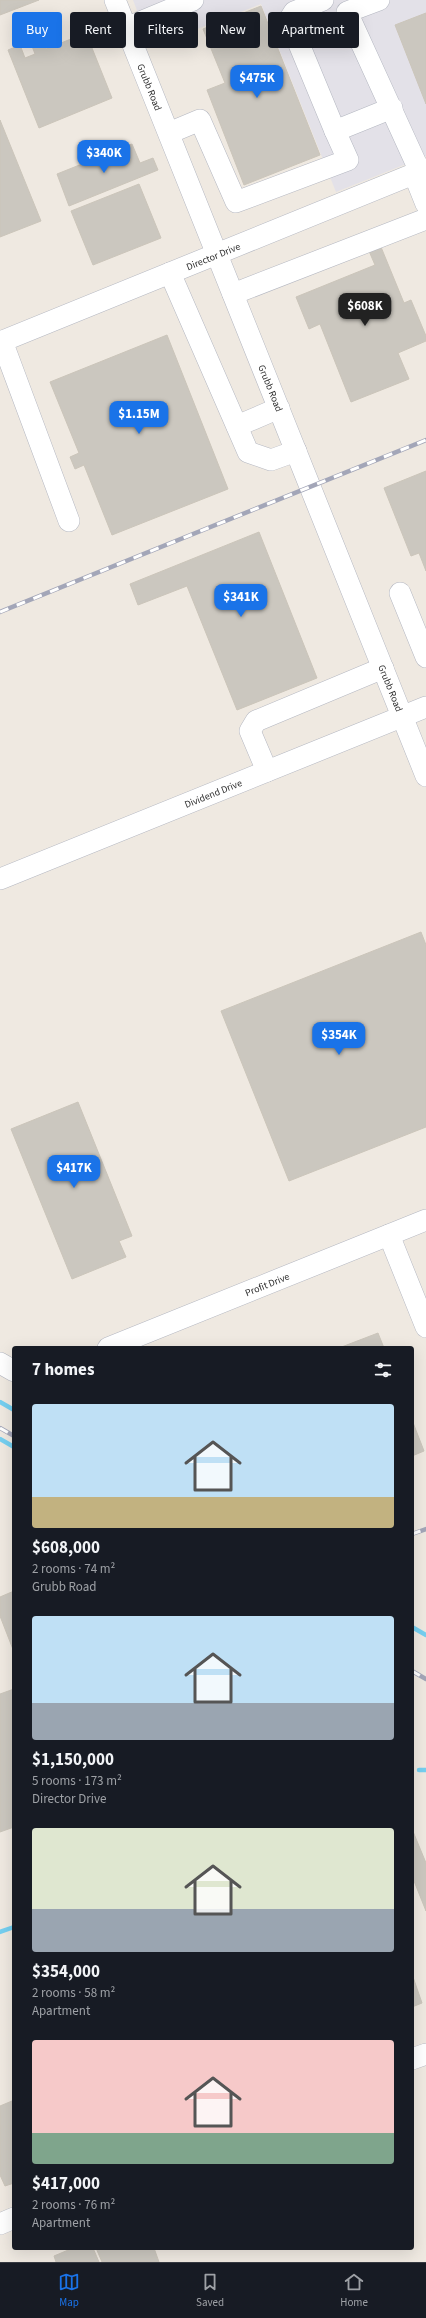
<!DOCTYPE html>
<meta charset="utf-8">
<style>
:root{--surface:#171b24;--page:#242831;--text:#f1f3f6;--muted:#9ea1a6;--line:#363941;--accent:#1a73e8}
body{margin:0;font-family:"Source Sans 3",sans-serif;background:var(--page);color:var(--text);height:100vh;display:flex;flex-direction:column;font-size:15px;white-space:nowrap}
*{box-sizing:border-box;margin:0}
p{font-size:13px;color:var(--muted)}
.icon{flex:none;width:22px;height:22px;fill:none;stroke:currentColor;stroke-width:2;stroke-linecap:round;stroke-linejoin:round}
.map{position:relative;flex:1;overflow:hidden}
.panel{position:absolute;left:12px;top:1346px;width:402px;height:904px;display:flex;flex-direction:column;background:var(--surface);border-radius:4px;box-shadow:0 4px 16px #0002}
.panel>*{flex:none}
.top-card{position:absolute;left:12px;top:12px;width:402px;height:36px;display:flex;gap:8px}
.price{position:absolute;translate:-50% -34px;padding:0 9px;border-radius:8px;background:var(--accent);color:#fff;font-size:13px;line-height:26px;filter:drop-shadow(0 1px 2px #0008)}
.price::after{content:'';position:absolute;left:50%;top:24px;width:12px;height:9px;margin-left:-6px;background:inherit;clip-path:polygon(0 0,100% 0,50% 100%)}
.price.on{background:#222;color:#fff}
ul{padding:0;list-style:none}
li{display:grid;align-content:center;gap:8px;height:212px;padding:0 20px}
li span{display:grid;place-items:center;height:124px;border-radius:4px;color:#555}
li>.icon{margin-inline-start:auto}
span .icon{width:72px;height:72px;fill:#fffc;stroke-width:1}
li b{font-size:17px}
h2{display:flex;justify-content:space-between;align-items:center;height:48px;padding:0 20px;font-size:17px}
.tag{padding:0 14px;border-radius:4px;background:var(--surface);box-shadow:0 4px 16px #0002;font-size:14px;line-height:36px}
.tag.on{background:var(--accent);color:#fff}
.menu{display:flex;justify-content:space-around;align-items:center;height:56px;border-top:1px solid var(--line);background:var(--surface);font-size:11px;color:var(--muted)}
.menu a{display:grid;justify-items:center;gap:2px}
.menu .on{color:var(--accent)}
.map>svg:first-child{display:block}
.industrial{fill:#e3e1e8}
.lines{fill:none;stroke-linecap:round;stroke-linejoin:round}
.stream{stroke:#75cff0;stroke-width:4.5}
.building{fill:#cbc7bf;stroke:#cbc5ba}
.minor-casing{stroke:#b4b7c1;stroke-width:22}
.minor{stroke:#fff;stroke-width:21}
.rail-casing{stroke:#a3a6b8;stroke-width:4.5}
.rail{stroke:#fff;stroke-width:3;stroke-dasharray:9;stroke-linecap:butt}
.labels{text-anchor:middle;stroke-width:3.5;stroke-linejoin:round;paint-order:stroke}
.street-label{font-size:10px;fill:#2e2e2e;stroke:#fff}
</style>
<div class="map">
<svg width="426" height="2262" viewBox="0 0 426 2262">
<rect width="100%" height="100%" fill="#efe9e1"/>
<!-- industrial -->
<path class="industrial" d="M133 0H426V156L336 192 261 4 151 47Z"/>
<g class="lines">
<!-- stream -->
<g class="stream">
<path d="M0 1402 14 1410"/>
<path d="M0 1439 14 1447"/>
<path d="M412 1627 426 1635"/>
<path d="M419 1770H426"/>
<path d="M0 1932 14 1927"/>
</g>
</g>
<!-- building -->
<g class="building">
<path d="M0 0H39L0 15Z"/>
<path d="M261 6 320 155 244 185 207 90 225 83 203 29Z"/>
<path d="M426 13V104L395 25Z"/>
<path d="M86 33 112 98 39 128 8 50 20 45 25 58 35 54 32 46 44 42 46 49Z"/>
<path d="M0 120 41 221 0 237Z"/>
<path d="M132 144 140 163 153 158 158 170 69 206 57 174Z"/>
<path d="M139 184 161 238 93 265 71 211Z"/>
<path d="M381 247 404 303 411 300 426 336V341L398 353 409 379 351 402 320 324 309 329 296 297 375 265 369 251Z"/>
<path d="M167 335 228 489 112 535 84 465 75 469 70 457 79 453 50 382Z"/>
<path d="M426 471V571L419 553 411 556 384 488Z"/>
<path d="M259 532 317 678 237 710 187 586 138 605 130 584Z"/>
<path d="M421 932 426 945V1127L289 1181 221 1011Z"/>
<path d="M78 1102 132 1236 119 1241 126 1257 72 1279 11 1129Z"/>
<path d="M378 1333 384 1348H339Z"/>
<path d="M412 1420 424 1451 412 1456Z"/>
<path d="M14 1591V1652L0 1616V1597Z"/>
<path d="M14 1689V1827L0 1832V1694Z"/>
<path d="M412 1829 426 1863V1911L412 1876Z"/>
<path d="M413 1977 422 2003 412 2007V1978Z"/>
<path d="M12 2101 14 2183 5 2186 0 2175V2106Z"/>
<path d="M73 2248H93L99 2262H56L54 2256Z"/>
<path d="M96 2248H154L159 2262H102Z"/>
</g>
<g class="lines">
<!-- minor casing -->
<g class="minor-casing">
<g id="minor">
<path d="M115 0 426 776"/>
<path d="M323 0 294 12 289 20 335 131"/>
<path d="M379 0 347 12 420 172"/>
<path d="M126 28 193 0"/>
<path d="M169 133 200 120 236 202 348 160 335 131 392 108"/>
<path d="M414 174 426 204"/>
<path d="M170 273 248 452 271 460 296 451"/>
<path d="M233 294 426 219"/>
<path d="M2 341 69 521"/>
<path d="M0 342 426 169"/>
<path d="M237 426 279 408"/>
<path d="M400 593 426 657"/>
<path d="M267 771 250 731 256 721 383 668"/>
<path d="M0 879 426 707"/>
<path d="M389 1235 426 1327"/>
<path d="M108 1348 426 1220"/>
<path d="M0 1363 14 1371"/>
<path d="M412 2059 426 2054"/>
<path d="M0 2224 14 2218"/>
</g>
</g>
<!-- minor -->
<use href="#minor" class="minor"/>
<!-- rail casing -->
<g class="rail-casing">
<g id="rail">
<path d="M0 612 426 440"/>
<path d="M0 1428 14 1436"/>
<path d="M412 1534 426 1529"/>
<path d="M412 1671 426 1679"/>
</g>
</g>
<!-- rail -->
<use href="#rail" class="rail"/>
</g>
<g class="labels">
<!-- street labels -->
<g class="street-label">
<text transform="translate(150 87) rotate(68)" y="4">Grubb Road</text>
<text transform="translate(213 256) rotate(-22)" y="4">Director Drive</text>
<text transform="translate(271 388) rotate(68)" y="4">Grubb Road</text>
<text transform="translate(391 688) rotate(68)" y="4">Grubb Road</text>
<text transform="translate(213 793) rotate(-22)" y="4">Dividend Drive</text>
<text transform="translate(267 1284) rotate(-22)" y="4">Profit Drive</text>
</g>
</g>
</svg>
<b class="price" style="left:257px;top:99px">$475K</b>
<b class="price" style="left:104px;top:174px">$340K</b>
<b class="price on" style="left:365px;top:327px">$608K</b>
<b class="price" style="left:139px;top:435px">$1.15M</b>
<b class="price" style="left:241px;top:618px">$341K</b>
<b class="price" style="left:339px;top:1056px">$354K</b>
<b class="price" style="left:74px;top:1189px">$417K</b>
<div class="top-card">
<a class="tag on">Buy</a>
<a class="tag">Rent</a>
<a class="tag">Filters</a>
<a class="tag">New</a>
<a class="tag">Apartment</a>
</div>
<section class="panel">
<h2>7 homes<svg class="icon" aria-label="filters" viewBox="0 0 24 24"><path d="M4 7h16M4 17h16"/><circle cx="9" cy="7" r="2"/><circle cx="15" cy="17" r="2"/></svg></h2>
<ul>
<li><span style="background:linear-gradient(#bfe0f5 75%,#c2b280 0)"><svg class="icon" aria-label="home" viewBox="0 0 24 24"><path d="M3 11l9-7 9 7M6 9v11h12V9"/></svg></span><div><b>$608,000</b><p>2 rooms · 74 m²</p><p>Grubb Road</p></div></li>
<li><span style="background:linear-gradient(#bfe0f5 70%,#9aa5b1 0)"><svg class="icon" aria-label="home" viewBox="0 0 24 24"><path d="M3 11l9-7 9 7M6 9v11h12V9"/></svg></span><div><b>$1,150,000</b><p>5 rooms · 173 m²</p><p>Director Drive</p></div></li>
<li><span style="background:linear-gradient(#dfe7d0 65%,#9aa5b1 0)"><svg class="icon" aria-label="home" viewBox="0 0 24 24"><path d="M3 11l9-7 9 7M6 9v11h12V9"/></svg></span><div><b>$354,000</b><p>2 rooms · 58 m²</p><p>Apartment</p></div></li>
<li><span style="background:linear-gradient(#f6c9c9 75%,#7fa58c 0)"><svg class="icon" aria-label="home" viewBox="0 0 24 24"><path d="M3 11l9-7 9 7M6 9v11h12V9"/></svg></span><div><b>$417,000</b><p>2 rooms · 76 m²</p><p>Apartment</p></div></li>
</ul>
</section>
</div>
<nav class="menu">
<a class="on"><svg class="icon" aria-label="map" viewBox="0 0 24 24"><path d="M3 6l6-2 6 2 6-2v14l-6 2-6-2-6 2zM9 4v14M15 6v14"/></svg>Map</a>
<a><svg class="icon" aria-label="saved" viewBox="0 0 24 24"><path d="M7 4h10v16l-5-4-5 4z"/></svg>Saved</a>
<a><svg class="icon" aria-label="home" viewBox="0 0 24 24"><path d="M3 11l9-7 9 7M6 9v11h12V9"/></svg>Home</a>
</nav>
